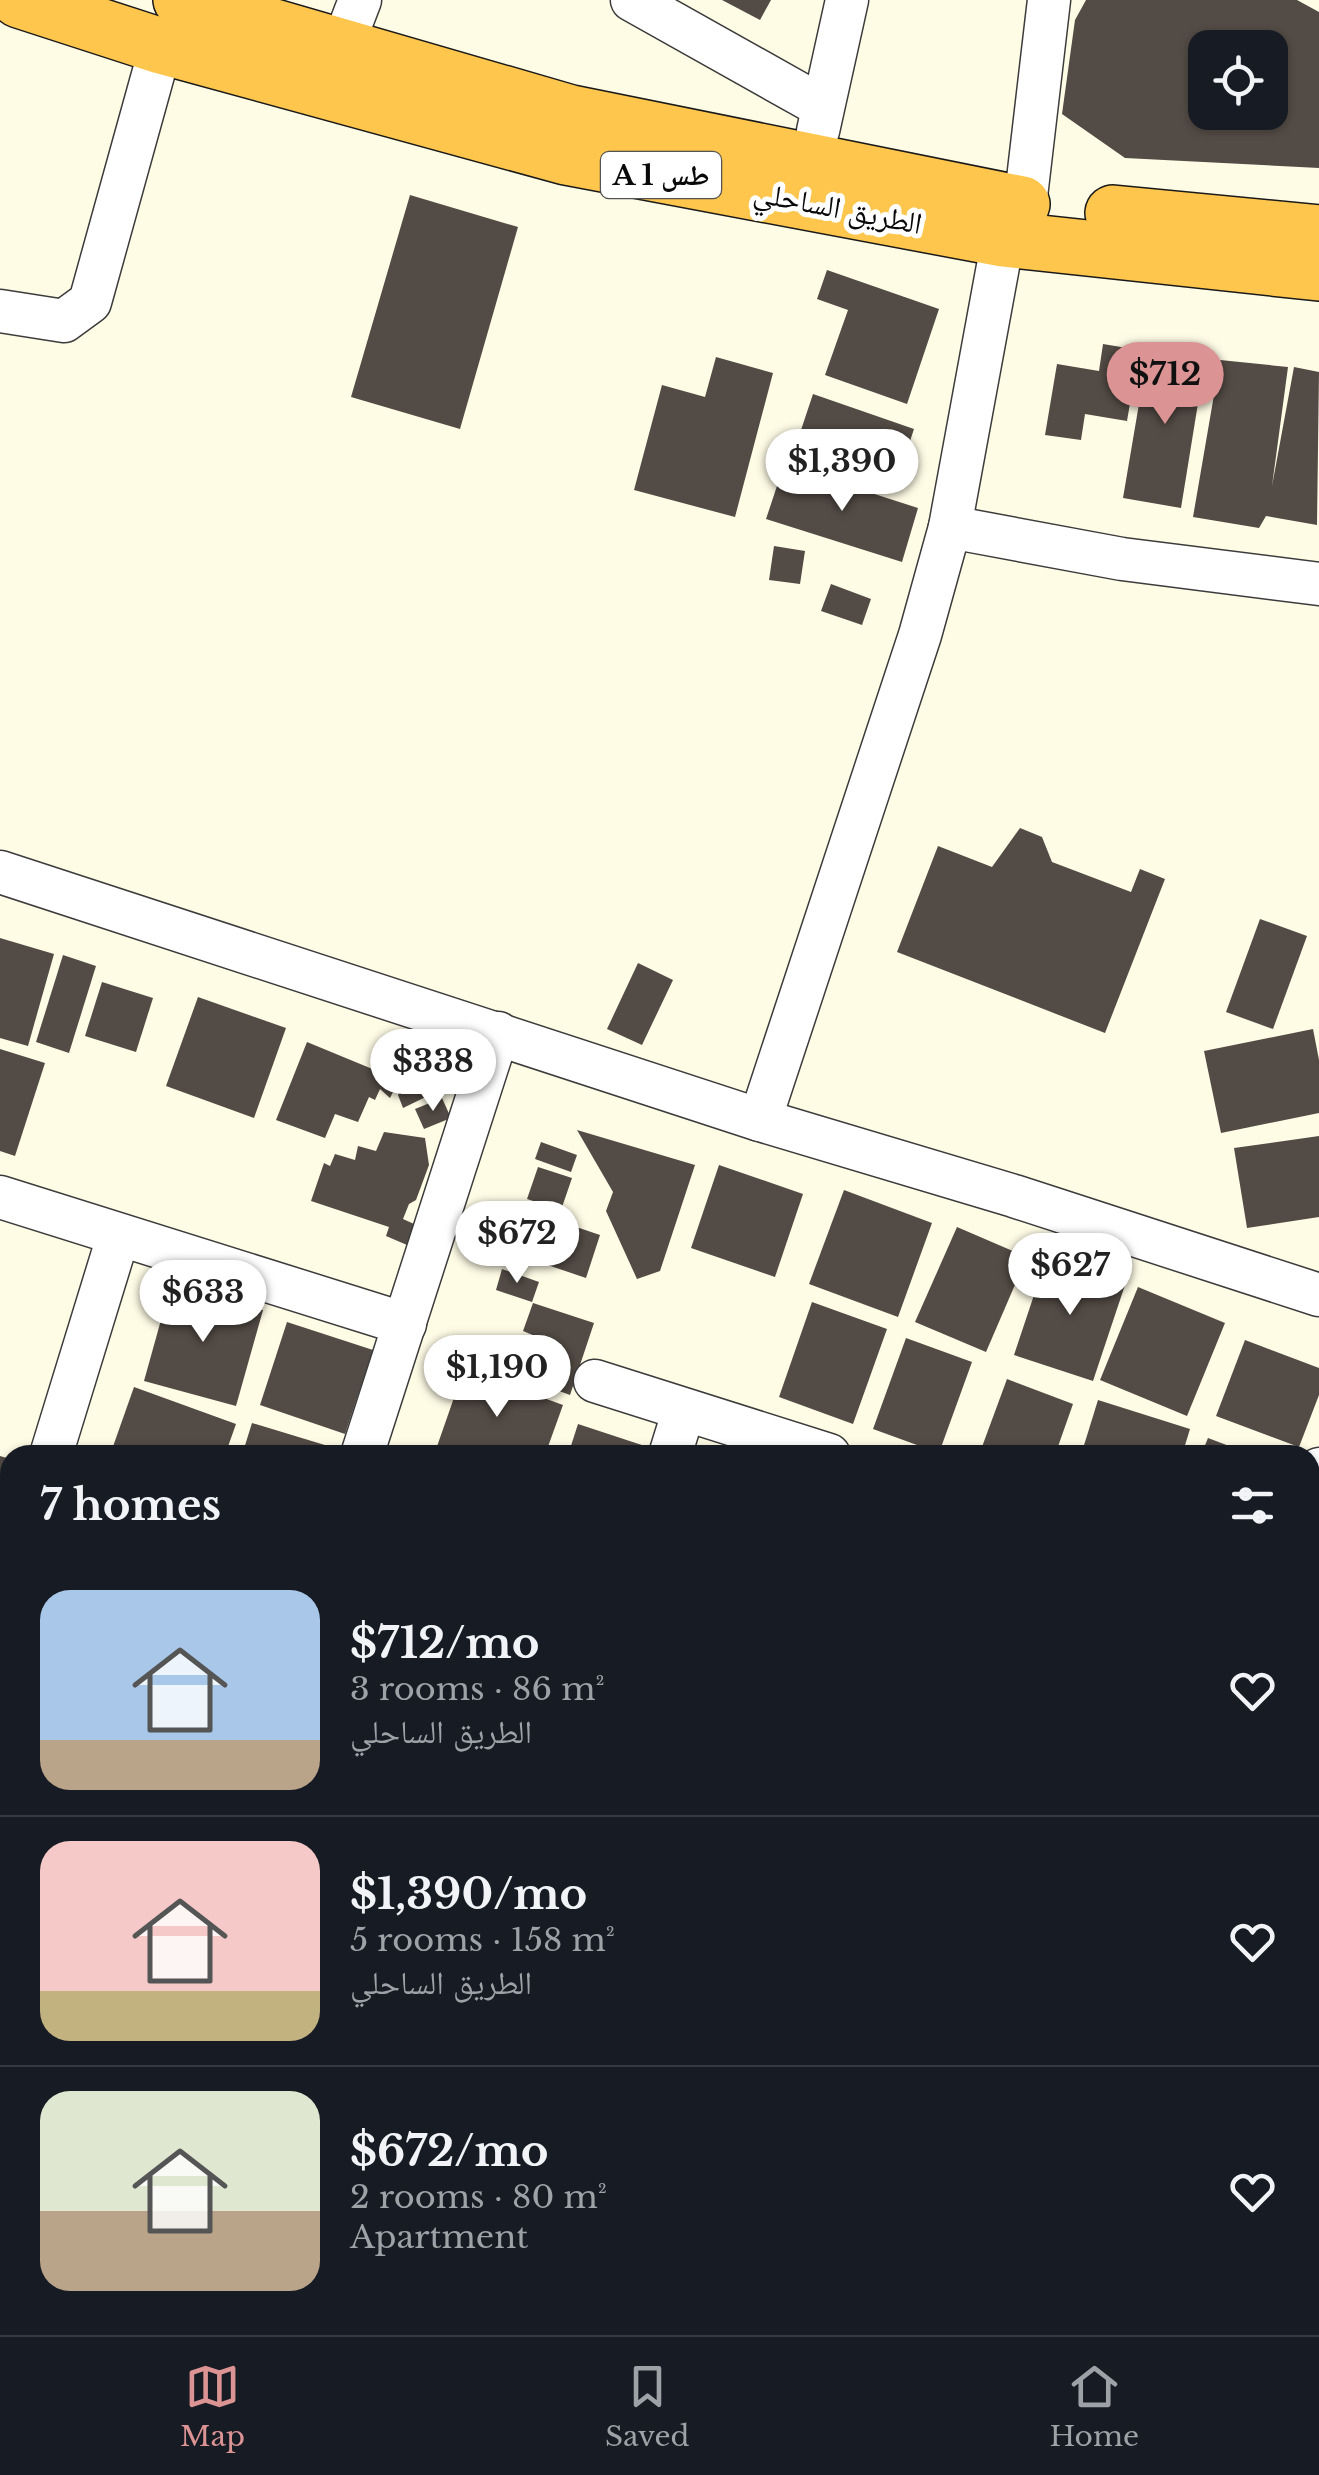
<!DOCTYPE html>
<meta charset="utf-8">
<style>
:root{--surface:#171b24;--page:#20242c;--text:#f1f3f6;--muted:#9ea1a6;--line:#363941;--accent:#db9493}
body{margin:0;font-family:"Libre Baskerville","Noto Naskh Arabic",serif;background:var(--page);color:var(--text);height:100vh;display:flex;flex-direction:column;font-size:38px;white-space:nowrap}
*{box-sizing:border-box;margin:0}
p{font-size:32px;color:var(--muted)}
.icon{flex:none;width:55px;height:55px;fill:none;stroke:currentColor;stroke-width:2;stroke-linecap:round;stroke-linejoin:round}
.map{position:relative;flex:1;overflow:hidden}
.panel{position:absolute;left:0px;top:1445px;width:1320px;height:890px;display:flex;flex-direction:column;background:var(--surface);border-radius:30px 30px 0 0;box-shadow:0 2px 8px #0004}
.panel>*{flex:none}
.controls{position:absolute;left:1188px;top:30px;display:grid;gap:20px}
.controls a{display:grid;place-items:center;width:100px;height:100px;border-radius:20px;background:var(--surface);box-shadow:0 2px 8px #0004;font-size:50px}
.price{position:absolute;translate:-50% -85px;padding:0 22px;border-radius:35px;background:#fff;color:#222;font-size:32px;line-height:65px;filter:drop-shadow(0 2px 5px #0008)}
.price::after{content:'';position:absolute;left:50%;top:60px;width:30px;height:22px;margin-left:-15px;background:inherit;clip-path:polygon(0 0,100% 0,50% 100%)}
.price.selected{background:var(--accent);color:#111}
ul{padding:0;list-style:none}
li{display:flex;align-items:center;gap:30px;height:250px;padding:0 40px}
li+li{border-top:2px solid var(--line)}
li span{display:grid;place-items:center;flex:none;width:280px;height:200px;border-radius:30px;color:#555}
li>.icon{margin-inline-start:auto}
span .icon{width:120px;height:120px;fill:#fffc;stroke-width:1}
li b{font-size:42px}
h2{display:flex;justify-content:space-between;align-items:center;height:120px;padding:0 40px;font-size:42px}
.tab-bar{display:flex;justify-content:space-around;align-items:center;height:140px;border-top:2px solid var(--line);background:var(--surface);font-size:28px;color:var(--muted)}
.tab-bar a{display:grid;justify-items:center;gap:5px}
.tab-bar .selected{color:var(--accent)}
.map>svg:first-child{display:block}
.building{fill:#534b45;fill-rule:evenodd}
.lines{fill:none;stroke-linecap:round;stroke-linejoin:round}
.minor-casing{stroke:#3c3c3c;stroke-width:45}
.trunk-casing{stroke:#1a1a1a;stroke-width:58}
.minor{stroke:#fff;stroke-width:42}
.trunk{stroke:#ffc64d;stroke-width:55}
.labels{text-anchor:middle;stroke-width:10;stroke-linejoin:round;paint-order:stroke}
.shield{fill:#fff;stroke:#535353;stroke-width:2.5}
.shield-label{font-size:28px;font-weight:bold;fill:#090909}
.street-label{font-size:30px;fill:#090909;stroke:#fff}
</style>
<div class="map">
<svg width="1319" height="2335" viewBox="0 0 1319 2335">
<rect width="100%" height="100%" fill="#fffce6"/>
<!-- building -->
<g class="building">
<path d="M722 0H771L760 20Z"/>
<path d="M1086 0H1297L1319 12V168L1125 158 1062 114 1075 20ZM1205 48H1270V112H1205Z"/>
<path d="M410 195 518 227 460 429 351 397Z"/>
<path d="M827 270 939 309 907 404 825 375 848 310 817 299Z"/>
<path d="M1103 344 1139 350 1127 421 1085 414 1081 440 1045 435 1057 364 1099 371Z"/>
<path d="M1149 345 1206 354 1181 508 1123 498Z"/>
<path d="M716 357 773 373 735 517 634 490 662 385 705 397Z"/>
<path d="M1220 360 1288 367 1272 486 1294 367 1319 372 1317 525 1266 516 1259 528 1193 517Z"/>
<path d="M813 394 914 429 896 483 795 448Z"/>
<path d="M784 465 918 508 902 562 766 519Z"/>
<path d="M774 546 805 551 800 584 769 580Z"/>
<path d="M831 584 871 599 862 625 821 611Z"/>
<path d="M1020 828 1042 837 1052 862 1131 892 1140 869 1165 879 1105 1033 897 952 938 846 992 867Z"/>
<path d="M1260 919 1307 936 1273 1029 1226 1012Z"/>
<path d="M0 938 54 954 28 1046 0 1038Z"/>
<path d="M63 955 96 966 69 1053 36 1042Z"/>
<path d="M638 963 673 980 642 1045 607 1029Z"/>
<path d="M102 982 153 998 136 1052 85 1036Z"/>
<path d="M198 997 286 1028 254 1118 166 1086Z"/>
<path d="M1313 1029 1319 1060V1113L1221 1133 1204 1051Z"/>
<path d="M307 1042 399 1080 390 1098 380 1089 375 1100 369 1097 358 1122 335 1114 325 1138 276 1120Z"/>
<path d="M0 1049 45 1063 15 1156 0 1151Z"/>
<path d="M425 1064 438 1091 403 1108 398 1095 404 1084 402 1076Z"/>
<path d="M442 1098 451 1118 424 1129 415 1109Z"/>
<path d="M577 1130 695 1165 660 1271 637 1279 606 1211 613 1192Z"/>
<path d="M384 1132 425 1138 429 1165 416 1200 409 1204 403 1219 423 1228 414 1248 386 1236 389 1227 311 1201 324 1163 330 1166 335 1154 355 1160 358 1146 376 1151Z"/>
<path d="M1319 1136V1217L1247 1228 1234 1148Z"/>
<path d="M541 1142 577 1155 571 1172 535 1159Z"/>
<path d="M719 1165 803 1194 775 1277 691 1248Z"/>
<path d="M538 1167 572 1178 561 1210 527 1199Z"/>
<path d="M844 1190 932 1223 898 1317 809 1284Z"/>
<path d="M535 1213 600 1235 586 1278 521 1256Z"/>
<path d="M957 1227 1027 1257 986 1352 915 1322Z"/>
<path d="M1047 1256 1126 1282 1093 1381 1014 1355Z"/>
<path d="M502 1269 539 1282 532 1302 496 1290Z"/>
<path d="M171 1284 263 1310 236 1406 144 1381Z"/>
<path d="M1138 1287 1225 1323 1187 1416 1100 1380Z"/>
<path d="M812 1302 887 1329 853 1424 779 1397Z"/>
<path d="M533 1303 594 1323 570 1395 551 1388 554 1374 524 1364 535 1336 523 1331Z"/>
<path d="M287 1322 373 1350 345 1434 260 1405Z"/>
<path d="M906 1338 972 1362 939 1453 873 1429Z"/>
<path d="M1245 1340 1319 1368V1395L1299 1447 1216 1416Z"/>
<path d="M495 1343 521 1351 512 1376 487 1368Z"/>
<path d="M464 1369 563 1405 545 1455H434Z"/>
<path d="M1007 1379 1073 1404 1055 1455H979Z"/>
<path d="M134 1387 236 1424 225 1455H110Z"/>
<path d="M1098 1400 1190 1429 1182 1455H1081Z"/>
<path d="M252 1423 338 1449 337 1455H242Z"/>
<path d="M578 1424 660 1451 659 1455H568Z"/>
<path d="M1208 1438 1253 1455H1201Z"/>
<path d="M0 1456 10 1459 9 1556 0 1553Z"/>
<path d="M1310 1727 1319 1729V1859L1310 1856Z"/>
<path d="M0 1876 10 1879V1936L3 1959 0 1958Z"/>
<path d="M1310 1921 1319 1924V1952L1311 1980Z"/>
<path d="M1319 2110V2143L1310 2135V2119Z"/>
<path d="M1310 2157 1319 2165V2216L1310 2226Z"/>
<path d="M1055 2325H1118L1127 2335H1045Z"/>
</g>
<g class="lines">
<!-- minor casing -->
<g class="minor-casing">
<g id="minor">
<path d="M632 0 821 106"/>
<path d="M342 47 360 0"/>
<path d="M818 131 847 0"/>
<path d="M1025 205 1049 0"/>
<path d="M0 311 64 321 90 302 161 46"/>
<path d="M950 527 1122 559 1319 584"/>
<path d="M0 872 760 1120 1014 1196 1319 1295"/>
<path d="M760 1120 920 635 950 527 1003 239"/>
<path d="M0 1197 405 1324"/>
<path d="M595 1381 829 1455"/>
<path d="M51 1455 118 1237"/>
<path d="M362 1455 498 1033"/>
<path d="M670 1455 684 1410"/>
<path d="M1310 1502 1319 1469"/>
<path d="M1310 1591 1319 1590"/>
<path d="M0 1623 10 1590"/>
<path d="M0 1828 10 1831"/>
<path d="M1310 2270 1319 2262"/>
<path d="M1152 2325 1161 2335"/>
<path d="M86 2335 89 2325"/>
<path d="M1233 2335 1245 2325"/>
<path d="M1291 2335 1303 2325"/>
</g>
</g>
<!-- trunk casing -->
<g class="trunk-casing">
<g id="trunk">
<path d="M19 0 161 46 566 157 1003 239 1319 273"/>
<path d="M181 0 571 113 1022 204"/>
<path d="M1113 213 1319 233"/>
</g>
</g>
<!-- minor -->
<use href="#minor" class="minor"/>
<!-- trunk -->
<use href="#trunk" class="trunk"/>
</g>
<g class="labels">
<!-- shield labels -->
<rect class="shield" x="601" y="152" width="120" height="46" rx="8"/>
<g class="shield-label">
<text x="661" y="185">A 1 طس</text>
</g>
<!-- street labels -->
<g class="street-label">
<text transform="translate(838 208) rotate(11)" y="10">الطريق الساحلي</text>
</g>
</g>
</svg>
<div class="controls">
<a><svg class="icon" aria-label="locate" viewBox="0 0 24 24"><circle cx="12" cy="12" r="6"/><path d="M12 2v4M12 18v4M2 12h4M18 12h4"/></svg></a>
</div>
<b class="price selected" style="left:1165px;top:427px">$712</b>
<b class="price" style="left:842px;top:514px">$1,390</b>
<b class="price" style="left:433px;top:1114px">$338</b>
<b class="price" style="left:517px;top:1286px">$672</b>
<b class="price" style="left:1070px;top:1318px">$627</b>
<b class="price" style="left:203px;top:1345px">$633</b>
<b class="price" style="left:497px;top:1420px">$1,190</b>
<section class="panel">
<h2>7 homes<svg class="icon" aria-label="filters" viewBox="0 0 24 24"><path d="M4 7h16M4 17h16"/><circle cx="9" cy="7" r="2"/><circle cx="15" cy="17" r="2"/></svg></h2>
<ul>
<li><span style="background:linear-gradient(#a9c7e8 75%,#b9a48a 0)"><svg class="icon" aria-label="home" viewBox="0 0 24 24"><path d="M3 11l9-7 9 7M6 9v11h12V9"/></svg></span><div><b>$712/mo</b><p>3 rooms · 86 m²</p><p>الطريق الساحلي</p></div><svg class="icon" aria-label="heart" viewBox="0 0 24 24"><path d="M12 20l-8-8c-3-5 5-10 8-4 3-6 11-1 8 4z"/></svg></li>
<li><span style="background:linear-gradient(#f6c9c9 75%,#c2b280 0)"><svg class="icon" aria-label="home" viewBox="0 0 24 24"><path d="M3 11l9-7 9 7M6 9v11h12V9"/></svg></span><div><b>$1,390/mo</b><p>5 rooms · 158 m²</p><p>الطريق الساحلي</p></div><svg class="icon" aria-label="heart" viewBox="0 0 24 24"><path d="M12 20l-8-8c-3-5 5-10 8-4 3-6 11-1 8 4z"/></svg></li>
<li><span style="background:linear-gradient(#dfe7d0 60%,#b9a48a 0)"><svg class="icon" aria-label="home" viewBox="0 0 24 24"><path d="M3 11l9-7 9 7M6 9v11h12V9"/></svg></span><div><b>$672/mo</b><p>2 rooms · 80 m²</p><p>Apartment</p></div><svg class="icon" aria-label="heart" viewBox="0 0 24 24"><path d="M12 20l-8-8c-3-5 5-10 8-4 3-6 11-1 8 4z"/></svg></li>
</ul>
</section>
</div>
<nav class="tab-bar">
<a class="selected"><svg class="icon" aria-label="map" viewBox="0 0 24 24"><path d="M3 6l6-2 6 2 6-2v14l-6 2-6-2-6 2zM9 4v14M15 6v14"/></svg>Map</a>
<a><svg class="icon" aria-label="saved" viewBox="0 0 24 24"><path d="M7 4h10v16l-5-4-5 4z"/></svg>Saved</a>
<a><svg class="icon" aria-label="home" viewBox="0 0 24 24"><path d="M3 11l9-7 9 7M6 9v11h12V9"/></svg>Home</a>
</nav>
